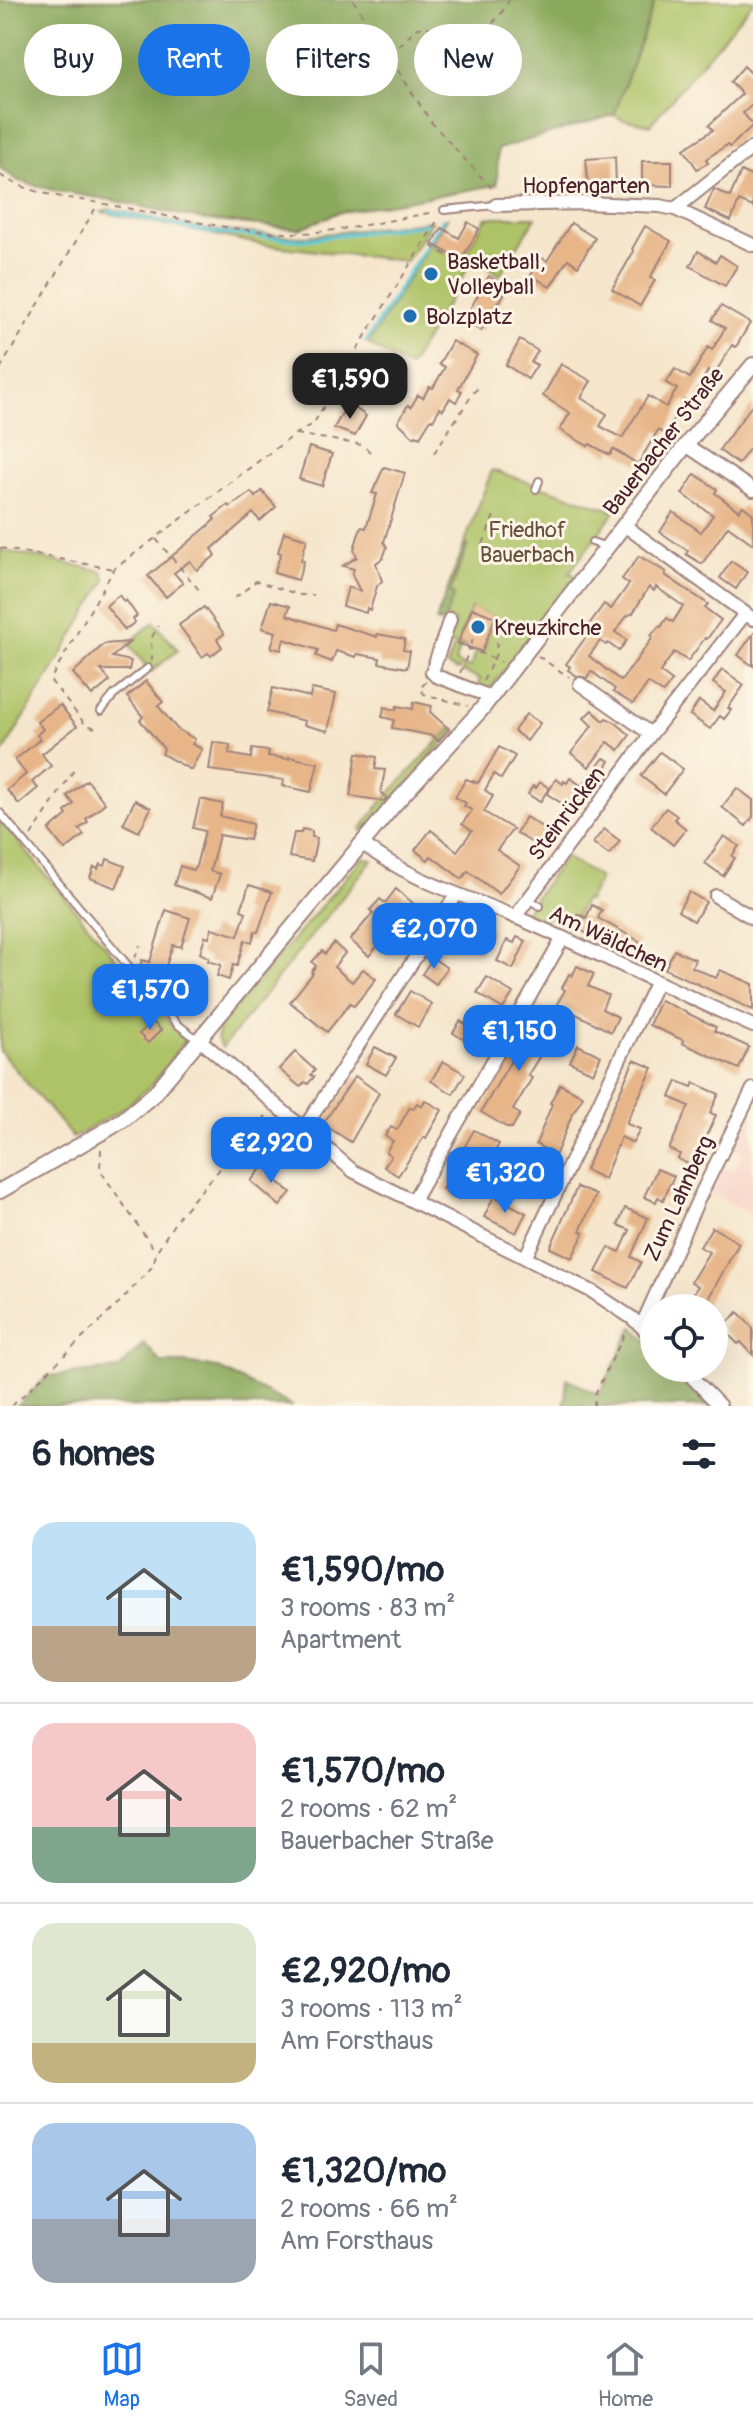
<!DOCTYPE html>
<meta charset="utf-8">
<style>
:root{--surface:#fff;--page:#f2f2f3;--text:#1f2937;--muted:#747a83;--line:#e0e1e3;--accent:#1a73e8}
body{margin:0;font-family:Pangolin,sans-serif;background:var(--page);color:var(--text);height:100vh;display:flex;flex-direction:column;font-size:30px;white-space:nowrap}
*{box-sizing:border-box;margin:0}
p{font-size:26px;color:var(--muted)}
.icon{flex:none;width:44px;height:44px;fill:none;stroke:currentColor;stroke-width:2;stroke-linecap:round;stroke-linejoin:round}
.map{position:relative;height:1406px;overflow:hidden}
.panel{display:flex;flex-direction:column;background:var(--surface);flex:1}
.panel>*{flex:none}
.hud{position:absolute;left:24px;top:24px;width:706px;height:72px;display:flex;gap:16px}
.controls{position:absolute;left:640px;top:1294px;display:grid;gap:16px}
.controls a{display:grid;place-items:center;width:88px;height:88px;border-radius:50%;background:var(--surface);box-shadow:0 8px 32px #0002;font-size:40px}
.price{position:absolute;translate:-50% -68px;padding:0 18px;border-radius:16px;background:var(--accent);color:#fff;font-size:26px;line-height:52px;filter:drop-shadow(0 2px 4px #0008)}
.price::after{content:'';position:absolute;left:50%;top:48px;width:24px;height:18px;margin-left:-12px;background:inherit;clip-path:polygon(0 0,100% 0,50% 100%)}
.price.current{background:#222;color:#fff}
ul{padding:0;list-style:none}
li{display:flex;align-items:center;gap:24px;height:200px;padding:0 32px}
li+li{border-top:2px solid var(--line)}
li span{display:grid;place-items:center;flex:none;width:224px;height:160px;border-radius:24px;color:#555}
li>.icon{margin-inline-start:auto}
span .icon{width:96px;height:96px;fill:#fffc;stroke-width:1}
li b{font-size:34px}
h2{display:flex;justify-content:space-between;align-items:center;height:96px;padding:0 32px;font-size:34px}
.tag{padding:0 28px;border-radius:36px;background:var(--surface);box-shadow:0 8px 32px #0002;font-size:28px;line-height:72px}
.tag.current{background:var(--accent);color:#fff}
.dock{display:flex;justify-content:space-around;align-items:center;height:112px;border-top:2px solid var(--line);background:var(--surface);font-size:22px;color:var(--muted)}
.dock a{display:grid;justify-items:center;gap:4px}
.dock .current{color:var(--accent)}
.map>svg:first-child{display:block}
.built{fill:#f7d1c6}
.green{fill:#aec367;stroke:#7c7149;stroke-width:2}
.forest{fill:#8aa95c;stroke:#6a6444;stroke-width:2}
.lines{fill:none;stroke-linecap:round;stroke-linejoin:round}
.stream{stroke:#5dc7d8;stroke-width:4}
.building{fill:#e7b588;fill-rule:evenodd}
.service-casing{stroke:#a0827c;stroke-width:10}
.minor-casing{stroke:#a0827c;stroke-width:16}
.tertiary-casing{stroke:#a0827c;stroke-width:18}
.path{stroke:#a0827c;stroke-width:2;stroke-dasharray:6 6;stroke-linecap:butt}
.service{stroke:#fff;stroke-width:6}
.minor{stroke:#fff;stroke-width:12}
.tertiary{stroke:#fff;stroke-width:14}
.poi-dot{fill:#1f6fb2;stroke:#fcf5e5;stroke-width:3}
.labels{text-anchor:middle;stroke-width:6;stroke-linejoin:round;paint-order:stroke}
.street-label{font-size:22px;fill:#4a1f2b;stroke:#fcf5e5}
.poi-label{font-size:22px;fill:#4a1f2b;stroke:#fcf5e5;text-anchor:start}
.park-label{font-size:22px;fill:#68503d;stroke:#fcf5e5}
</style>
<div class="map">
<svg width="753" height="1406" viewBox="0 0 753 1406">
<rect width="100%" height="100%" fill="#fcf5e5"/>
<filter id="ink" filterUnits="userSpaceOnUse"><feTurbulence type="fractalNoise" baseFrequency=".0125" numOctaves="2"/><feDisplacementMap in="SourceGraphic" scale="16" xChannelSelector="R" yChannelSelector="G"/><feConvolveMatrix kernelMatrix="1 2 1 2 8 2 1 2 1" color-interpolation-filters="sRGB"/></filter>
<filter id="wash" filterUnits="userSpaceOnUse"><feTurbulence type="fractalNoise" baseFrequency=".006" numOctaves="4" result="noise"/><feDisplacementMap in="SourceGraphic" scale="32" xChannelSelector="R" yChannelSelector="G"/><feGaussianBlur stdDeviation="1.8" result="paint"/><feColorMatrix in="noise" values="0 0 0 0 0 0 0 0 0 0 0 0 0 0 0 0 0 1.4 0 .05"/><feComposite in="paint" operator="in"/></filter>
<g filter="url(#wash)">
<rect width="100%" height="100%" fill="#f5e6cc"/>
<!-- built -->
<path class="built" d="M750 1111 753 1113V1215L710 1192 723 1166 734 1171 740 1157 742 1153 733 1146Z"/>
<!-- green -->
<g class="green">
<path d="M655 0H753V2L650 125 621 119 614 115Z"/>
<path d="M109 209 207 230 300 237 432 221 406 261 264 245 102 212Z"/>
<path d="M495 217H536L500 275 473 259 409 368 368 344 445 219 447 218 432 245 461 261 486 218Z"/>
<path d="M492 470 615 511 569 573 577 576 490 689 486 691 477 688 480 679 462 672 464 666 470 668 476 653 472 649 482 652 495 617 471 608 458 644 468 648 461 647 455 662 461 665 458 671 447 666 455 645 447 642 454 621 438 615Z"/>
<path d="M0 550 102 571 106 580 0 758Z"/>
<path d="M154 622 178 650 151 672 128 644Z"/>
<path d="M450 728 455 729 365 832 361 829 382 802Z"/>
<path d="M0 820 185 1041 154 1083 123 1109 73 1138 0 1051Z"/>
<path d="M363 857 372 860 222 1048 217 1038 218 1028Z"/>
<path d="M565 857 600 878 588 901 585 899 571 926 548 915 544 923 525 912Z"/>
</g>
<!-- forest -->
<g class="forest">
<path d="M0 0H655L614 115 498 149 497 185 337 213 299 229 205 220 111 200 56 191 19 181 0 168Z"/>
<path d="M465 544 468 545 450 593 454 595 443 623 436 621Z"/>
<path d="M633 1327 654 1346V1368H675L712 1406H564L567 1378 599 1395Z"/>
<path d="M144 1343 161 1363H185L217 1368 293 1406H17L48 1376 119 1369Z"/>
</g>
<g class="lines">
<!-- stream -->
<g class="stream">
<path d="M109 211 207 232 301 240 426 224"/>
<path d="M366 342 443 219"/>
</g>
</g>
<g id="blocks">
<!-- building -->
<g class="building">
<path d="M744 66 753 75V104L743 113 753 125 730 147 727 145 706 159 708 163 697 169 684 149 713 130 709 125 742 94 730 82Z"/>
<path d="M615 157 616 185 588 186 586 159Z"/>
<path d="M642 161H672V186L642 185Z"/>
<path d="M741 171 753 177V207L739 201 731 221 705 209 714 189 730 197Z"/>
<path d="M468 222 479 229 461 260 432 244 442 228 459 238Z"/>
<path d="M571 223 595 238 578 266 568 259 550 287 531 275 542 258 547 261Z"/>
<path d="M645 226 671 241 650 278 655 280 640 306 612 289 634 251 632 249Z"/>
<path d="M698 251 716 262 720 255 737 266 725 286 690 266Z"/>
<path d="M489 276 507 287 500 302 498 301 481 331 463 321Z"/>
<path d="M721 306 750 323 736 347 732 345 714 375 708 371 689 403 684 400 665 434 658 430 638 464 613 449 610 455 590 444 588 446 560 430 570 413 543 396 561 364 591 381 581 398 607 414 600 426 622 438 648 396 666 407 677 389 666 383 675 369 690 378 708 347 712 350 725 328 712 320Z"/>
<path d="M520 340 538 351 531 362 537 365 528 379 506 365Z"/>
<path d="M452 341 477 355 458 389 462 391 456 402 450 398 443 410 440 408 433 420 431 419 420 437 416 435 414 437 398 422 408 405 411 407 418 395 423 398 429 387 433 388 445 367 439 364Z"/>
<path d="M387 366 401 380 379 403 365 389Z"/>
<path d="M348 403 366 416 355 436 334 428Z"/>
<path d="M753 404V444L738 464 719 450Z"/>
<path d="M309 447 332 454 322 486 299 479Z"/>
<path d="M384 467 405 473 384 542 387 547 383 558 376 563 382 581 377 586 370 610 367 608 366 613 343 606 348 587 360 591 352 575 354 569 343 566 357 557 354 549 361 527 366 528 377 494 372 493Z"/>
<path d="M695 474 717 489 715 493 739 511 743 506 753 514V544L728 526 702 564 686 554 688 551 660 532 673 512 701 532 713 515 682 494Z"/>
<path d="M262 491 276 507 260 521 253 513 212 549 216 555 197 570 190 561 174 573 183 583 166 597 148 576 208 526 215 519 213 517 228 505 230 507 251 492 255 497Z"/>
<path d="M284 532 307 539 301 560 304 561 298 580 274 573 281 553 278 552Z"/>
<path d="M639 556 666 572 665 575 708 604 705 608 721 620 707 639 705 638 688 661 674 652 660 672 672 681 663 693 648 683 633 704 613 692 615 689 591 671 587 678 577 676 568 670 570 667 566 664 589 633 585 630 604 604 611 609 629 584 622 579ZM649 587 654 591 656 587 683 606 673 622 667 618 661 627 659 626 651 636 653 637 621 681 589 656 600 641 606 645 608 643 619 651 627 640 615 632 627 616 633 613Z"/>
<path d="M731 561 747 572 736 589 720 578Z"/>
<path d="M119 595 124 602 126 600 137 616 133 619 135 622 125 630 106 606Z"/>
<path d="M271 601 290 606 287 615 333 630 335 624 377 637V634L405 639 403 650 410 651 407 668 379 663 380 658 357 654 356 657 336 651 332 662 316 656 318 650 284 639 281 650 271 647 276 632 262 628Z"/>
<path d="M204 607 224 634 217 639 222 647 211 656 208 653 202 657 179 625Z"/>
<path d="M472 608 495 617 482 652 458 643Z"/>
<path d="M753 634V666L738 655Z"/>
<path d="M130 642 112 657 131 661 129 670H101L110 681 92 696 73 673 104 644Z"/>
<path d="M722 669 744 685 728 708 731 710 724 719 720 716 710 729 690 715 699 701 713 711 726 692 713 683Z"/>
<path d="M146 681 163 702 158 706 177 729 195 739 192 744 202 749 191 770 162 754 164 749 140 720 143 717 127 697Z"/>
<path d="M273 688 310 697 312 689 336 694 328 731 304 725 305 721 267 712Z"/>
<path d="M414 702 432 706 430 712 449 729 438 741 433 736 392 728 394 720 382 717 384 707 396 710 397 706 413 709Z"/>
<path d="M60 705 77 726 42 754 51 766 32 782 38 788 19 804 7 790 26 774 15 760 40 739 37 735 43 729 37 722Z"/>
<path d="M592 710 604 721 606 718 615 722 630 735 619 750 608 742 589 767 571 753 592 726 584 718Z"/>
<path d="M526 714 540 723 527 741 514 731Z"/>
<path d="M213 742 230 745 229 754 251 758 252 749 269 751 268 756 289 759V757L318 763 311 792 283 786 284 780 209 770Z"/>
<path d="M499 747 515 756 501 779 494 774 485 790 493 796 484 812 513 829 497 850 520 866 499 894 468 871 462 879 431 856 428 860 415 850 431 830 457 851 472 831 462 824 472 810 464 806 466 803 455 797 466 779 478 783Z"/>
<path d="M660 752 683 769 664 794 641 776Z"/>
<path d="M357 753 377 757 375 769 385 770 381 792 387 798 384 801 350 796Z"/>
<path d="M604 758 610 761 604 771 609 776 602 784 598 781 584 803 577 799 571 809 547 794 556 779 563 784 564 781 567 783 570 778 582 786Z"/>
<path d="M87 780 105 803 86 819 88 822 79 829 84 835 65 850 49 830 67 815 65 812 74 804 67 796Z"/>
<path d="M540 782 549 788 540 802 528 794 533 786 536 788Z"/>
<path d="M737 788 753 800V817L746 826 722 807Z"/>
<path d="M200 799 223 804 220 816 253 824 249 840 219 835 210 871 220 874 212 898 174 885 180 866 193 870 196 866 205 831 193 828Z"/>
<path d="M135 800 151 808 139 832 123 824Z"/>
<path d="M666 808 677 816 674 819 686 829 673 845 651 827Z"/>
<path d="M526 817 550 832 541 848 516 833Z"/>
<path d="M302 829 312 831V837L317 838 312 861 289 857 294 833H301Z"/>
<path d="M604 829 620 841 609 855 593 843Z"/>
<path d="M724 836 739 846 732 856 735 858 723 876 705 863Z"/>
<path d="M107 859 125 866 116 888 90 878 94 867 98 869 100 864 105 866Z"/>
<path d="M249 885 272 892 258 932 255 931 252 942 245 940 237 966 233 965 229 980 217 976 221 965 208 961 209 958 200 953 205 936 209 937 212 928 238 936 246 912 241 910Z"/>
<path d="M396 889 414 904 369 956 350 940 373 913 370 910 380 899 385 903Z"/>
<path d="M689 892 706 902 694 921 678 911Z"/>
<path d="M592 905 602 910 598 918 639 941 632 956 572 926 578 914 586 918Z"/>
<path d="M166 910 190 918 181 947 173 945 158 990 140 968 142 960 150 962Z"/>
<path d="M478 921 491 929 479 952 452 939 457 928 470 936Z"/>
<path d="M517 937 526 941 513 969 497 961 507 940 514 943Z"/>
<path d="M334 943 345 953 334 967 352 982 363 969 376 979 354 1006 350 1003 327 1032 290 1002 313 973 311 972 316 966 312 962 322 951 325 954Z"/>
<path d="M674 950 695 959 692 967 716 978 720 970 753 984V1010L665 969Z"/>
<path d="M433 958 447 968 436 984 422 974Z"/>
<path d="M577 966 594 974 588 986 608 995 602 1009 618 1017 611 1032 557 1004 565 990 562 988 569 974 572 976Z"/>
<path d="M487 977 513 993 503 1009 477 993Z"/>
<path d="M410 991 432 1004 418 1027 396 1014Z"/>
<path d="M660 1000 716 1027 714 1031 749 1047 739 1069 682 1043 683 1040 649 1025Z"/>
<path d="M543 1010 553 1016 549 1023 557 1028 528 1075 532 1078 513 1110 520 1114 512 1128H508L481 1112 527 1033 529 1034Z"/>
<path d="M152 1021 161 1030 148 1043 139 1034Z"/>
<path d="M460 1021 486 1035 478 1048 453 1033Z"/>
<path d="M578 1045 601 1056 593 1073 570 1062Z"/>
<path d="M375 1047 396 1058 386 1075 366 1064Z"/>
<path d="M295 1052 315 1070 311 1075 314 1077 308 1084 305 1082 300 1087 279 1069Z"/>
<path d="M634 1060 653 1068 627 1121V1124L640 1129 633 1143 621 1137 604 1179 585 1170Z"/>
<path d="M443 1061 465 1074 453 1094 431 1081Z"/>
<path d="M355 1076 379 1093 351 1142 323 1124Z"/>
<path d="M677 1081 692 1087 694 1083 719 1094 710 1113 716 1115 692 1166 678 1159 680 1154 669 1149 689 1106 670 1097Z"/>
<path d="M560 1084 583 1096 572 1115 556 1154 554 1155 536 1144 552 1104 550 1103Z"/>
<path d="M425 1100 442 1110 426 1138 424 1137 398 1176 384 1167 391 1156 386 1152 393 1141 385 1136 391 1127 397 1130 410 1107 413 1109 417 1103 422 1106Z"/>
<path d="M474 1130 499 1144 487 1165 462 1151Z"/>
<path d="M520 1155 546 1170 536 1191 509 1178Z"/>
<path d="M265 1164 279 1176 276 1180 291 1192 280 1206 251 1181Z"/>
<path d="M657 1169 674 1176 663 1200 658 1197 656 1202 644 1197Z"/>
<path d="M452 1171 469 1180 458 1199 442 1189Z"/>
<path d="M577 1187 596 1195 580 1231 584 1233 572 1258 550 1248Z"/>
<path d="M494 1196 526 1213 516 1233 484 1217Z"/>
<path d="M625 1208 648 1218 631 1257 641 1262 628 1288 596 1272 609 1247 620 1252 630 1230 618 1225Z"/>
<path d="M712 1227 739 1243 703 1308H684L698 1286 691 1282 709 1252 700 1247Z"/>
<path d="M738 1312 753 1328V1355L741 1342 738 1344 722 1328Z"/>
</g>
</g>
</g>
<g filter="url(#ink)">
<use href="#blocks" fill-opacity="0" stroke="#a0827c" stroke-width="2"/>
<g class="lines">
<!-- service casing -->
<g class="service-casing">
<g id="service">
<path d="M444 210 496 205"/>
<path d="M536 489 539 481"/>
<path d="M592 542 607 547"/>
<path d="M101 711 114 695 148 668"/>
<path d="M0 813 177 1024 197 1039"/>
<path d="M528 899 540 906"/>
</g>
</g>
<!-- minor casing -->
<g class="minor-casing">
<g id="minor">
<path d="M496 205 584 203 660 206 675 209 753 245"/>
<path d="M675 209 753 147"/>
<path d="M686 445 753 490"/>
<path d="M624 525 753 619"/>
<path d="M450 619 432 672 436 676 491 697"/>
<path d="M580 684 651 734"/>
<path d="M363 844C411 881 463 895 518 918 597 952 674 991 753 1026"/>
<path d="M716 896 753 918"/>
<path d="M515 917 651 734 745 614"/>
<path d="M200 1040 353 1171 593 1292 632 1318 654 1338"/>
<path d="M303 1130 456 895"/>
<path d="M413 1201 563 938"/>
<path d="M526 1256 656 983"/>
<path d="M642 1325 698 1200 753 1089"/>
<path d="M683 1368 720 1406"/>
</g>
</g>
<!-- tertiary casing -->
<g class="tertiary-casing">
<path id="tertiary" d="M0 1191 108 1129 124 1119 154 1094 393 806 481 710 686 445 753 365"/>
</g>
<!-- path -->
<g class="path">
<path d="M353 0 431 122 494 191"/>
<path d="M391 55 415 29 425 26C435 29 445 36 455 38 480 41 499 20 509 0"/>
<path d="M0 175C34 197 71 197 110 205 172 216 233 233 296 233 338 233 393 219 435 212"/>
<path d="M431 246 453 259"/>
<path d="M0 369 98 204"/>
<path d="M296 434 363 445 372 454"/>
<path d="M434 453 474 392 478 388"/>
<path d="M156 539 200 591"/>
<path d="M483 544 495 513"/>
<path d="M0 548 113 569"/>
<path d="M235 598 256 581 300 595H314"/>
<path d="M456 643 501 662"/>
<path d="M471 645 474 636"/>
<path d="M538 656 569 677"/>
<path d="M152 661 151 639 158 626"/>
<path d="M460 673 470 648"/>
<path d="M483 681 496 654 497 638"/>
<path d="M426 682 420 688 424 694 468 706"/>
<path d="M95 728 85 724 50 680 114 569 295 434 314 423 363 340 439 218"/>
<path d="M31 836 74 770"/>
<path d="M135 958 140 945"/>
<path d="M101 1149 100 1170 156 1252"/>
<path d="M12 1406 118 1304 152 1267 158 1249 179 1216 266 1116"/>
<path d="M594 1406 595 1394 627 1329"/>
</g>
<!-- service -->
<use href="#service" class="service"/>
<!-- minor -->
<use href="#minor" class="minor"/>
<!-- tertiary -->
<use href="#tertiary" class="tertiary"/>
</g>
</g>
<!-- markers -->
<g class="poi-dot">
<circle cx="431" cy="274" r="8"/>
<circle cx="410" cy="316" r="8"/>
<circle cx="478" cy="627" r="8"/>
</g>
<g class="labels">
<!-- street labels -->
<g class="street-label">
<text x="586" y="193">Hopfengarten</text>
<text transform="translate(663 441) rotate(-52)" y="8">Bauerbacher Straße</text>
<text transform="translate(566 813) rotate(-53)" y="8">Steinrücken</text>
<text transform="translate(609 938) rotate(25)" y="8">Am Wäldchen</text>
<text transform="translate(678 1198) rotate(-65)" y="8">Zum Lahnberg</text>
</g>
<!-- poi labels -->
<g class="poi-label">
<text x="447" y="269">Basketball,<tspan x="447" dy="25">Volleyball</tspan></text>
<text x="426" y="324">Bolzplatz</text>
<text x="494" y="635">Kreuzkirche</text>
</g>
<!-- park labels -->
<g class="park-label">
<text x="527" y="537">Friedhof<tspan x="527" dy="25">Bauerbach</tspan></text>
</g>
</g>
</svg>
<div class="controls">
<a><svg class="icon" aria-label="locate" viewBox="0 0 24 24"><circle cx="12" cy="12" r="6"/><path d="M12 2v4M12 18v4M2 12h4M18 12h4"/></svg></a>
</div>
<b class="price current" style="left:350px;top:421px">€1,590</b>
<b class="price" style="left:434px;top:971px">€2,070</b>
<b class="price" style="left:150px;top:1032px">€1,570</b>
<b class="price" style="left:519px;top:1073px">€1,150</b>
<b class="price" style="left:271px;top:1185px">€2,920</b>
<b class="price" style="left:505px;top:1215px">€1,320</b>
<div class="hud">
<a class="tag">Buy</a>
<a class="tag current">Rent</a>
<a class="tag">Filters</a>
<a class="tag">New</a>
</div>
</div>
<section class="panel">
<h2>6 homes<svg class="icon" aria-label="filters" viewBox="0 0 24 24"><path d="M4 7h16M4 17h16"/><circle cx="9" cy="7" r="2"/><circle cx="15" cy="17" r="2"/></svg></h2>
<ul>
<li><span style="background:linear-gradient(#bfe0f5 65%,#b9a48a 0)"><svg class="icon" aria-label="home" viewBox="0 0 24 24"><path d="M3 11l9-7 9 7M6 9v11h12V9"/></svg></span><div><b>€1,590/mo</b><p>3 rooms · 83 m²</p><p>Apartment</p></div></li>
<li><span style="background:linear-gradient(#f6c9c9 65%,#7fa58c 0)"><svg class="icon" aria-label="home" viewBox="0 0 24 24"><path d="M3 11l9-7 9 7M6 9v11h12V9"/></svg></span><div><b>€1,570/mo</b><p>2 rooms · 62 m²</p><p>Bauerbacher Straße</p></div></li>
<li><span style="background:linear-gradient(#dfe7d0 75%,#c2b280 0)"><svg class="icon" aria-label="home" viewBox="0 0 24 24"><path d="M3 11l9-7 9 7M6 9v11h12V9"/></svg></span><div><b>€2,920/mo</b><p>3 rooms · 113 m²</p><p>Am Forsthaus</p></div></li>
<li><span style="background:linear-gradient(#a9c7e8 60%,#9aa5b1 0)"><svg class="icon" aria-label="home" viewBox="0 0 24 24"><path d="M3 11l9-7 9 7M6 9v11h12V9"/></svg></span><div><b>€1,320/mo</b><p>2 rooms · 66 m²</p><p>Am Forsthaus</p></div></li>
</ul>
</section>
<nav class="dock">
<a class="current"><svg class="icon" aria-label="map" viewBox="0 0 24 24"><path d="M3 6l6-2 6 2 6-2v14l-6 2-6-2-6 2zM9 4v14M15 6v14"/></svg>Map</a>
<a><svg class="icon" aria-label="saved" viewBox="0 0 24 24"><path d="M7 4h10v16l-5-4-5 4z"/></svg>Saved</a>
<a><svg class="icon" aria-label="home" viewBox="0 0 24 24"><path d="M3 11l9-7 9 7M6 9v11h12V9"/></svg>Home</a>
</nav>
